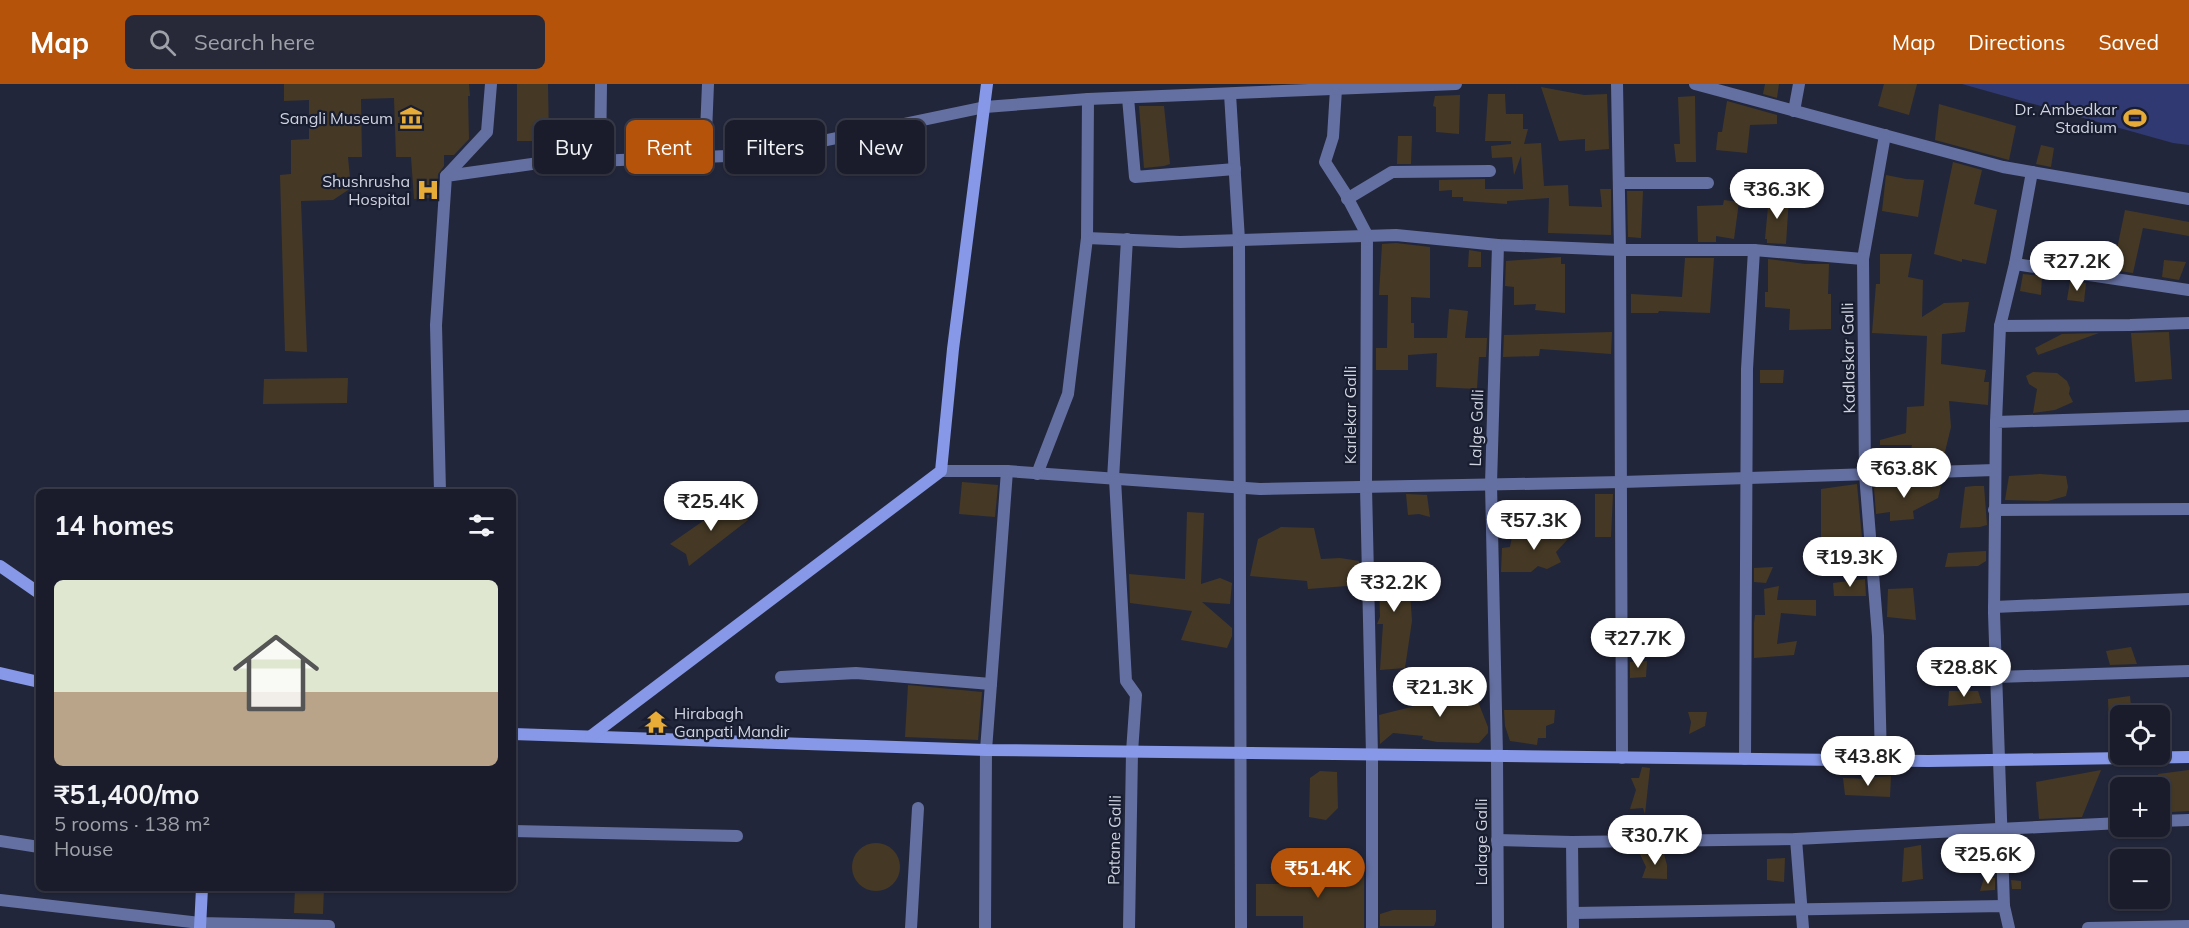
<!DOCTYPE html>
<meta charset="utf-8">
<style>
:root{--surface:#1a1c2c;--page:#272938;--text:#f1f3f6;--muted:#9fa1a9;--line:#383a48;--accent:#b45309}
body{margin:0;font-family:Mulish,sans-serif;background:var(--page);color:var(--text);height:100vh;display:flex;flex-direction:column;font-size:22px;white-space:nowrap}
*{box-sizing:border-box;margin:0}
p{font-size:20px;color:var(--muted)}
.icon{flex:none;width:33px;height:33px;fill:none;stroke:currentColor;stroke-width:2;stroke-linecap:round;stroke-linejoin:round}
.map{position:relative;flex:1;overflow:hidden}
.details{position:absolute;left:36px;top:405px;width:480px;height:402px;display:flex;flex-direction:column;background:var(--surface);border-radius:9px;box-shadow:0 2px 4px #0004,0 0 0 2px var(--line)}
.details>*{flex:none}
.guide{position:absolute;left:534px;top:36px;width:570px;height:54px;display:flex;gap:12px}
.fabs{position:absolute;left:2110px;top:621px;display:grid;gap:12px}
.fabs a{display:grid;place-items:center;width:60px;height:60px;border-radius:9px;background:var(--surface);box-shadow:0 2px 4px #0004,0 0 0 2px var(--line);font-size:30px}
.price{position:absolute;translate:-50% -51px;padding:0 14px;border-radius:21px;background:#fff;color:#222;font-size:20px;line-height:39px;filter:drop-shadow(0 2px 3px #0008)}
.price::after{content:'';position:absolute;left:50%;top:36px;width:18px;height:14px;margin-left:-9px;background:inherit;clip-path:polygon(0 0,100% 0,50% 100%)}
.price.on{background:var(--accent);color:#fff}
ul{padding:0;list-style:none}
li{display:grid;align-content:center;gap:12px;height:318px;padding:0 18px}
li span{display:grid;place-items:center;height:186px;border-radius:9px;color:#555}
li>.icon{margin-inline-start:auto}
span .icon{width:108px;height:108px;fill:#fffc;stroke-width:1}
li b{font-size:26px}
h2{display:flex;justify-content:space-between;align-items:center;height:72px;padding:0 18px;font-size:26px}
.pill{padding:0 21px;border-radius:9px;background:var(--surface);box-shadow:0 2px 4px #0004,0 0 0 2px var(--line);font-size:21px;line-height:54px}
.pill.on{background:var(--accent);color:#fff}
header{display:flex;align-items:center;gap:36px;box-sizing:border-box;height:84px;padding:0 30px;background:var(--accent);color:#fff}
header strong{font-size:28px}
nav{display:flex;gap:33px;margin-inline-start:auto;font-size:21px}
.search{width:420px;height:54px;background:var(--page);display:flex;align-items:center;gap:15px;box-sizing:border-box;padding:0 21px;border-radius:9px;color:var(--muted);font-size:22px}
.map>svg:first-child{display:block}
.green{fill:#303972}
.building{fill:#453925}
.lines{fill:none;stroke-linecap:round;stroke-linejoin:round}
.street{stroke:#6470a1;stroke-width:12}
.secondary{stroke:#8698e7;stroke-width:12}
.labels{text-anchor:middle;stroke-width:4.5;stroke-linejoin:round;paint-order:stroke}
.poi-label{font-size:16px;fill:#cfd3df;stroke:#191d30;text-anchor:end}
.street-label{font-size:16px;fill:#cfd3df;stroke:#191d30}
</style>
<header>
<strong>Map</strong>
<div class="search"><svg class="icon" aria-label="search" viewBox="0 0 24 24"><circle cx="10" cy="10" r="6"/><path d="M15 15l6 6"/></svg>Search here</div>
<nav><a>Map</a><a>Directions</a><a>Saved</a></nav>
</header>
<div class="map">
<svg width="2189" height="844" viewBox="0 0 2189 844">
<rect width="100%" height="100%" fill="#22263a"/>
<!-- green -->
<path class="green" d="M1962 0H2189V61L2173 59Z"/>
<!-- building -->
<g class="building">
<path d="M284 0H469L470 12H468L469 55 454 71H444V82L438 90 437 110 433 114 414 115 411 73H396L394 14 361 15 362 73H348L351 104 333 116 301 117 307 268 285 267 280 91 291 90V56L309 55V16L284 17Z"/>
<path d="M517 0H548L549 57H517Z"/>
<path d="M1765 0H1779L1777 14 1763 10Z"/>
<path d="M1884 0H1917L1909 31 1878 22Z"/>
<path d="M1541 3 1584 11 1607 10 1609 65 1585 67V55L1559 57Z"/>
<path d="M1488 10H1505L1506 30H1523V45H1528L1524 60 1541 59 1544 102 1568 101 1569 122 1602 123 1600 105H1611V151L1548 149 1549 114 1507 117V120L1463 117V113H1452V106L1439 107V96L1485 95V105H1523L1521 72 1514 91 1512 73 1492 74 1491 62 1511 60V57H1485Z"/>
<path d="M1460 11 1459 50 1436 48V23L1433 22 1435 12Z"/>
<path d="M1695 12 1696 78H1676L1674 60H1680L1678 13Z"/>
<path d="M1727 17 1777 31V40L1750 41 1747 69 1716 66 1718 48H1722Z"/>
<path d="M1939 20 2016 42 2009 76 1935 56Z"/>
<path d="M1139 22H1164L1170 80 1164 82 1144 84Z"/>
<path d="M1398 52H1412L1411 80H1397Z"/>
<path d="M2041 61 2054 64 2051 83 2036 80Z"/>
<path d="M1953 78 1982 86 1974 120 1997 126 1986 180 1962 175V178L1934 170Z"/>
<path d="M1886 91 1906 95 1924 96 1918 133 1882 127Z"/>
<path d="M1627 107H1643L1641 154 1628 153Z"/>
<path d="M1769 112 1789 114 1786 160 1767 159V155H1765Z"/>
<path d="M1724 116 1739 118 1734 155 1716 152V158H1698L1697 122 1723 121Z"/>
<path d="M2125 126 2189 138V152L2143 144 2133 189 2072 180 2073 159 2117 165Z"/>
<path d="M1396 159 1430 163V214L1411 213V239H1414V254H1447L1449 225 1468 227 1465 254H1487L1486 273H1479L1477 305 1436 303 1437 269 1408 271V286H1376V264H1387L1388 211H1379L1382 160Z"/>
<path d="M1469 166 1481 168V183H1468Z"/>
<path d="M1880 170H1912L1908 193 1923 196 1922 233 1944 219 1969 218 1965 248 1942 250 1941 280 1986 286 1984 298H1989L1988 321 1949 317 1951 343 1944 372 1925 380 1909 376 1912 361H1880V356L1906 349 1907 323 1924 322 1927 252 1872 249 1876 200H1880Z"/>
<path d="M1561 173V180H1565V229L1535 226 1536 220 1514 221V203L1505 202 1506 177Z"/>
<path d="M1685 174H1714L1710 229 1659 227 1658 229H1631V210L1682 213Z"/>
<path d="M1768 175 1805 180H1829L1828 210H1831V245L1789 246 1790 225 1765 223V208H1768Z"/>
<path d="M2164 176 2186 178 2179 196 2162 193Z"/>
<path d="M2023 190 2042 192 2041 211 2020 207Z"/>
<path d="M2070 197 2086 199 2084 218 2067 216Z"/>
<path d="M1612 248 1611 270 1540 265 1539 272 1503 273 1504 251Z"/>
<path d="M2169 248 2172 295 2135 298 2131 249Z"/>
<path d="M2099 249 2038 271 2035 264 2062 250Z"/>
<path d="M1760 286H1784L1783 299H1760Z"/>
<path d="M2033 288 2057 289 2067 297 2070 304 2069 310 2073 318 2055 326 2033 329 2037 305 2029 300 2026 292Z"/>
<path d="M348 294 347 319 263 320 264 295Z"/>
<path d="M2040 390 2066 392 2068 403 2066 412 2048 417 2005 416 2009 392Z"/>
<path d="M962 398 998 401 995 433 959 430Z"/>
<path d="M1892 398 1941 402 1938 414 1913 427 1914 435 1890 437V428L1876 430 1874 404Z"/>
<path d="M1857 400 1863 465 1821 464V405Z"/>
<path d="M1974 402H1984L1987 441 1980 443 1960 444 1965 403Z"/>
<path d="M1406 410 1427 411 1430 433 1419 430 1408 431Z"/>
<path d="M1595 410H1613L1611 453H1595Z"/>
<path d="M729 419 743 424 748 436 689 482 686 470 670 460Z"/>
<path d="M1187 428 1204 429 1201 500 1220 494 1232 499 1230 520 1202 518 1232 544V552L1227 564 1181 556 1192 527 1130 519 1129 490 1185 495Z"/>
<path d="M1576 438 1580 442 1556 468 1561 478 1547 485 1538 482 1531 488H1501L1502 464 1510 463 1512 452 1544 446 1550 456Z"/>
<path d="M1281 443 1314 444 1321 475 1340 474 1359 477 1360 501 1308 505 1307 497 1250 492 1258 455Z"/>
<path d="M1986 467V477L1978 482 1945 483 1948 469Z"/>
<path d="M1408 478 1412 537 1405 584 1380 586 1383 540H1377L1380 533 1379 499 1376 500V479Z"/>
<path d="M1773 483 1766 499 1754 498V484Z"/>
<path d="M1865 495 1866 512H1834L1833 499Z"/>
<path d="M1779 502 1777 516H1816V532L1781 529 1777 560 1797 557 1794 571 1754 574V539L1755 531H1765L1764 505Z"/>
<path d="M1913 504 1916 536 1887 533 1888 505Z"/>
<path d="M2131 563 2137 580 2110 581 2106 567Z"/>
<path d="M1647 577 1646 593 1630 594V578Z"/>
<path d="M908 601 982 608 978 656 905 653Z"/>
<path d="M1444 601 1473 605 1488 643V649L1479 659 1437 658 1422 655 1423 652 1393 649 1380 660 1379 631 1431 618 1433 610Z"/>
<path d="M1949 607H1978L1982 619 1948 622Z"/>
<path d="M2130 612 2132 632H2121V643L2109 644 2108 615Z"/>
<path d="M1504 626H1555L1554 639 1546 642V654H1538L1537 661 1510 657 1505 642Z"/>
<path d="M1688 628H1707L1705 642 1689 650 1691 638Z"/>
<path d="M1642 683 1650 684 1645 730 1643 724 1630 725 1636 706 1631 694H1639Z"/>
<path d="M2101 686 2082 733 2039 735 2036 698Z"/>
<path d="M2189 686V727L2171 728 2158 690Z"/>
<path d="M1320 687 1337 688 1338 724 1326 736 1309 733 1310 694Z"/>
<path d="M1891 692 1890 713 1845 711 1843 694 1873 695V693Z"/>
<circle cx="876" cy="783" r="24"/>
<path d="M1921 761 1923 795 1902 798 1904 764Z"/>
<path d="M1639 768 1664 770 1667 781V795L1642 794 1646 783Z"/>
<path d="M1785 774 1784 798 1767 796V775Z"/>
<path d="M1342 778 1348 784 1364 785V844H1303V832H1256V800H1306L1307 796 1322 797 1330 779Z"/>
<path d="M1984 794H1995V806L1980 807Z"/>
<path d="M2011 796 2021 797V805H2012Z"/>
<path d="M295 804H324L323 830 294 829Z"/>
<path d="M1393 826H1436V837L1434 842H1380V830Z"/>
</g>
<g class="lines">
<!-- street -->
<g class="street">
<path d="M1617 0 1620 166 1622 674"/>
<path d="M1695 0 2003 83 2189 115"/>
<path d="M1336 5 1333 53 1325 78 1345 109 1367 151 1366 403 1372 671V844"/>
<path d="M1230 10 1239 156 1241 844"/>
<path d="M1128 14 1135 93 1235 85"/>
<path d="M1794 27 1799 0"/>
<path d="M705 73 708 0"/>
<path d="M600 77 601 0"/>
<path d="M446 92 487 48 491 0"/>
<path d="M1619 99H1708"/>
<path d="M1347 115 1392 88 1490 87"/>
<path d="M1087 154 1180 158 1396 151 1498 161 1620 166H1754L1863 175"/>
<path d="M2015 180 2189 206"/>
<path d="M2000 242 2130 241 2189 239"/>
<path d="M1996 338 2000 242 2015 180 2032 88"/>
<path d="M941 387H1007L1260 405 1622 398 1995 386"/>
<path d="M1037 390 1068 310 1087 154 1088 15"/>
<path d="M1113 395 1127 155"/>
<path d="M1115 395 1126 597 1136 611 1132 668 1129 844"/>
<path d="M440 408 436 241 446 92 539 79 755 71 985 23 1088 15 1456 0"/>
<path d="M1994 426 2189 425"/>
<path d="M1994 523 2189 515"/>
<path d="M781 593 856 589 991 600"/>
<path d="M1996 593 2189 587"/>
<path d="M1745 675 1747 285 1754 166"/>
<path d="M1881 677 1878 552 1865 390 1863 175 1885 51"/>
<path d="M2160 737 2189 736"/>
<path d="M513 747 737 752"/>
<path d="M1796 755 1803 844"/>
<path d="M1497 756 1572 758 1796 755 2121 739"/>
<path d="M0 757 39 763"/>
<path d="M1572 758 1573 844"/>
<path d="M0 816 200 839 329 842"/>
<path d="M2004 822 1994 529 1996 338 2189 332"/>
<path d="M1573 829 2004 822 2009 844"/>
<path d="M911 844 918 724"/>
<path d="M985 844 986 666 1007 387"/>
<path d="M1498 844 1497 672 1491 400 1498 161"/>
<path d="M2088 844 2189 842"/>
</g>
<!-- secondary -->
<g class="secondary">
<path d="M0 482 39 509"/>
<path d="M0 589 39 598"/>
<path d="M513 650 986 666 1928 677 2189 673"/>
<path d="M591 652 941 387 953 265 987 0"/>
<path d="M200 844 202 804"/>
</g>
</g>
<!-- icons -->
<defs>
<g id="museum-bare" transform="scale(1.8)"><path d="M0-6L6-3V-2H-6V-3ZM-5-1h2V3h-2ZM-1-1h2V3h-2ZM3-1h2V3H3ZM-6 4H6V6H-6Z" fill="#e7ac37" stroke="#191d30" stroke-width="2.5" paint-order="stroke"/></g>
<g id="stadium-bare" transform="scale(1.8)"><path d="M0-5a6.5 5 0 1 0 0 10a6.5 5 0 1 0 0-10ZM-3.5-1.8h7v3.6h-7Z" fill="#e7ac37" stroke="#191d30" stroke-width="2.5" paint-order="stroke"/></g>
<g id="hospital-bare" transform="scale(1.8)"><path d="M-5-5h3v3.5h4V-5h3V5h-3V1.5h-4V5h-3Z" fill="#e7ac37" stroke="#191d30" stroke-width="2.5" paint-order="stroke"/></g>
<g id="temple-bare" transform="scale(1.8)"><path d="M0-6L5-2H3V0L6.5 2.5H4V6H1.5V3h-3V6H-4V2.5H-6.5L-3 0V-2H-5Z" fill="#e7ac37" stroke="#191d30" stroke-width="2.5" paint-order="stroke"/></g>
</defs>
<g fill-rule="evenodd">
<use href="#museum-bare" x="411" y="34"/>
<use href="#stadium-bare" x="2135" y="34"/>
<use href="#hospital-bare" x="428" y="106"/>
<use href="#temple-bare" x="656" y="638"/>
</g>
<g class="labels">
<!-- poi labels -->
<g class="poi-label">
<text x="2117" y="31">Dr. Ambedkar<tspan x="2117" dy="18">Stadium</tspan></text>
<text x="393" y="40">Sangli Museum</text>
<text x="410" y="103">Shushrusha<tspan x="410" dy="18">Hospital</tspan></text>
<text x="674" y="635" text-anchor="start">Hirabagh<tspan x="674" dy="18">Ganpati Mandir</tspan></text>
</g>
<!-- street labels -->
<g class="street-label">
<text transform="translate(1848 274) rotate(-91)" y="6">Kadlaskar Galli</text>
<text transform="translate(1350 331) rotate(-90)" y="6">Karlekar Galli</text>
<text transform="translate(1476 344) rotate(-88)" y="6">Lalge Galli</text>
<text transform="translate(1114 756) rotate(-89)" y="6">Patane Galli</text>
<text transform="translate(1481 758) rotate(-90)" y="6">Lalage Galli</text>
</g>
</g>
</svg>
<div class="fabs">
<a><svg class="icon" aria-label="locate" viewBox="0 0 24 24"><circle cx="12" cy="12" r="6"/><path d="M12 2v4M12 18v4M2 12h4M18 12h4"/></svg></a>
<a>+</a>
<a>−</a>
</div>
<b class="price" style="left:1777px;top:136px">₹36.3K</b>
<b class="price" style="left:2077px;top:208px">₹27.2K</b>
<b class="price" style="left:1904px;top:415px">₹63.8K</b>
<b class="price" style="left:711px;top:448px">₹25.4K</b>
<b class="price" style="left:1534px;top:467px">₹57.3K</b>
<b class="price" style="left:1850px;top:504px">₹19.3K</b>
<b class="price" style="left:1394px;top:529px">₹32.2K</b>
<b class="price" style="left:1638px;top:585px">₹27.7K</b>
<b class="price" style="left:1964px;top:614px">₹28.8K</b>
<b class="price" style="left:1440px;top:634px">₹21.3K</b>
<b class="price" style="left:1868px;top:703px">₹43.8K</b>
<b class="price" style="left:1655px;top:782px">₹30.7K</b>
<b class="price" style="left:1988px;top:801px">₹25.6K</b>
<b class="price on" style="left:1318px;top:815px">₹51.4K</b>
<div class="guide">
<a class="pill">Buy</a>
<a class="pill on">Rent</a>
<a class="pill">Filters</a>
<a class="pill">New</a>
</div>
<section class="details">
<h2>14 homes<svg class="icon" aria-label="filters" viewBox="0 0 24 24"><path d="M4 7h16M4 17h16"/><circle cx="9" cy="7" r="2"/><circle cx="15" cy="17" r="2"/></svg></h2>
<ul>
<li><span style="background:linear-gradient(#dfe7d0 60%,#b9a48a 0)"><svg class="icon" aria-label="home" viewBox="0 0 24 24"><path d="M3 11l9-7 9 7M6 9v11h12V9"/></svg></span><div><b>₹51,400/mo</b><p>5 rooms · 138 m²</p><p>House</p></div></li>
</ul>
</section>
</div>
